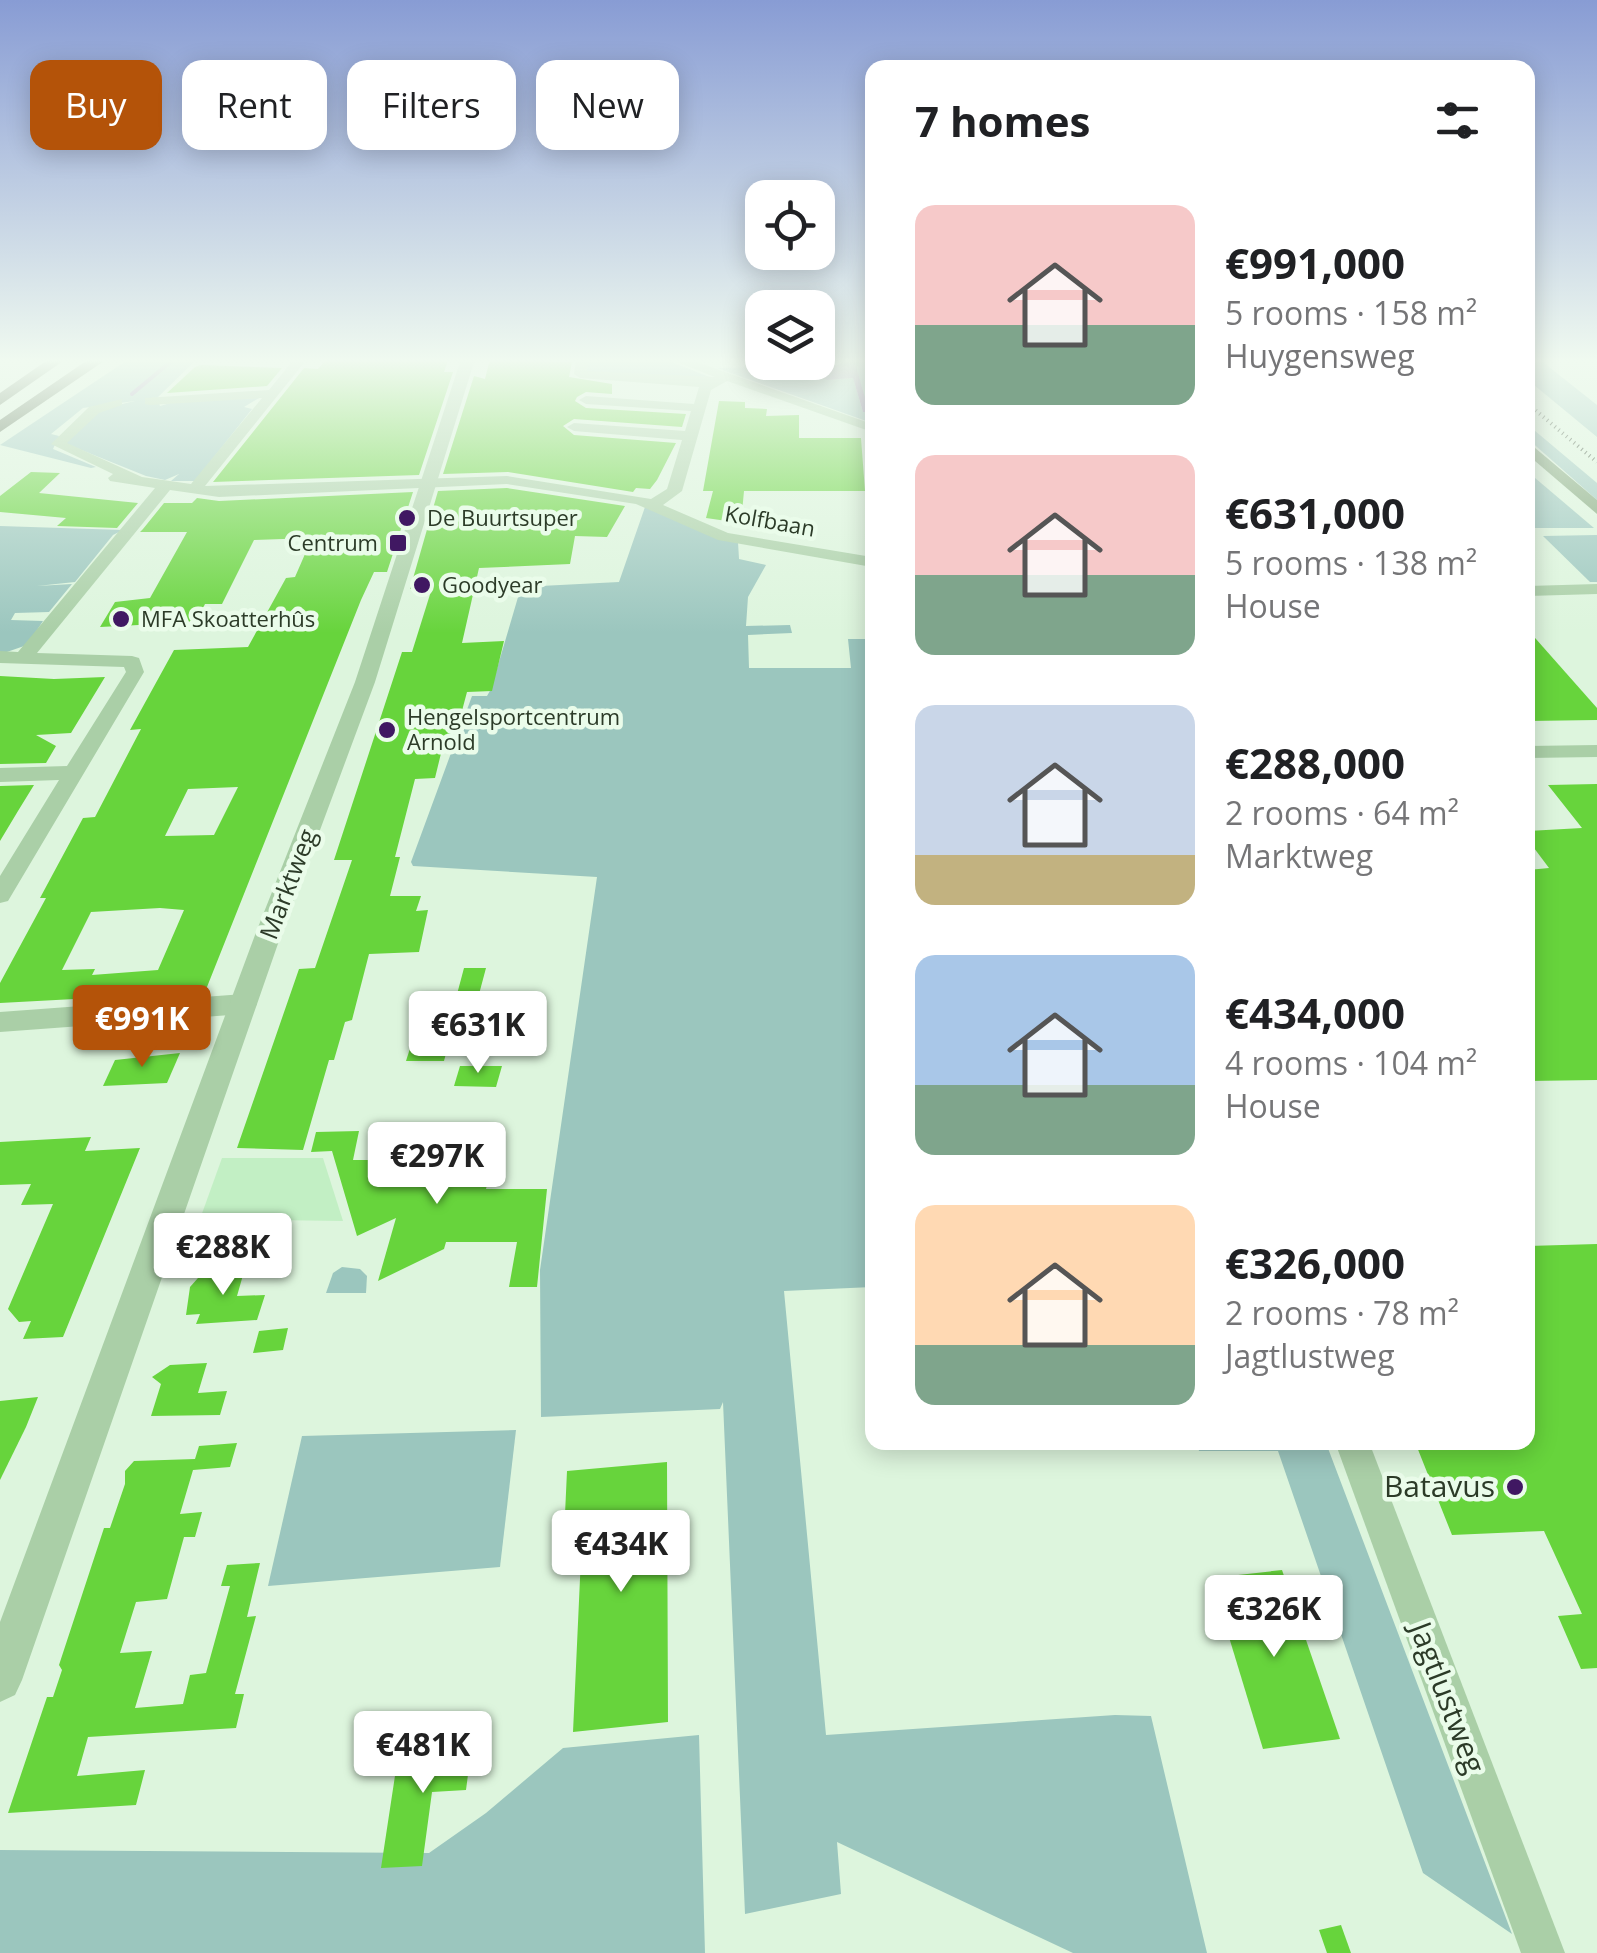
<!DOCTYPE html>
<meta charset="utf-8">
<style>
:root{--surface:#fff;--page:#f2f2f2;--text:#202124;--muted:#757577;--accent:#b45309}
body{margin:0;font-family:"Open Sans",sans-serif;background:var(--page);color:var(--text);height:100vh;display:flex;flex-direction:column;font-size:38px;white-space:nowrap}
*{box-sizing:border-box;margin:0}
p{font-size:32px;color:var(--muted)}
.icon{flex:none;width:55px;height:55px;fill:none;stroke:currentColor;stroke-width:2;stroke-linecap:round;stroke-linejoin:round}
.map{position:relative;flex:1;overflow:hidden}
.drawer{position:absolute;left:865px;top:60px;width:670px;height:1390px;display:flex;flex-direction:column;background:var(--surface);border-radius:20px;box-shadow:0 5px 25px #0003}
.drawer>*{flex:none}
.banner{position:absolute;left:30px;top:60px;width:685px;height:90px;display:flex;gap:20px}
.controls{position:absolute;left:745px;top:180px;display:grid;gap:20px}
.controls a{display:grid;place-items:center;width:90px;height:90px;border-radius:20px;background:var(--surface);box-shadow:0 5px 25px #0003;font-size:50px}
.price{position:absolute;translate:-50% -85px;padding:0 22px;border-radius:10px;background:#fff;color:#222;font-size:32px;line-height:65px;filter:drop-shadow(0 2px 5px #0008)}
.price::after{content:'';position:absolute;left:50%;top:60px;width:30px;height:22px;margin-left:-15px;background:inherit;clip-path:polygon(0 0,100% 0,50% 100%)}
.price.selected{background:var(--accent);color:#fff}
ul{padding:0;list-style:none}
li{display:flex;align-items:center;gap:30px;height:250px;padding:0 50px}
li span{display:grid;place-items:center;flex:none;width:280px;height:200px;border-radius:20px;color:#555}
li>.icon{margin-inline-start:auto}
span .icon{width:120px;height:120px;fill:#fffc;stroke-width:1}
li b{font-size:42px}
h2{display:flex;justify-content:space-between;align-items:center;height:120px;padding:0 50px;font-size:42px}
.pill{padding:0 35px;border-radius:20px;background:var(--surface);box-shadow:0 5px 25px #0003;font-size:35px;line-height:90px}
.pill.selected{background:var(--accent);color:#fff}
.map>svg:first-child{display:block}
.green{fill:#9bc6be}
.plaza{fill:#c2efc4}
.water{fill:#9878b6}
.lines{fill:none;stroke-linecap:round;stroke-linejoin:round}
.stream{stroke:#9878b6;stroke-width:4}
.building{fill:#67d43c;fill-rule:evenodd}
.minor{fill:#aacfa7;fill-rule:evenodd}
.tertiary{fill:#aacfa7;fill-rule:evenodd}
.secondary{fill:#7fa378;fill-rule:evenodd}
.motorway{fill:#455d3e;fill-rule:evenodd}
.rail{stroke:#2c3b28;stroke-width:4;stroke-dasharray:1 4;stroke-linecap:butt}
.poi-dot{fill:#401862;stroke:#eafcea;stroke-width:4}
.labels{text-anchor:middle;stroke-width:9;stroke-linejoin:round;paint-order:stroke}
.far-poi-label{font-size:22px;fill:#2c3b28;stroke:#eafcea;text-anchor:start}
.far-street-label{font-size:22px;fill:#2c3b28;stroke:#eafcea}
.street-label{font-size:25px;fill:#2c3b28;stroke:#eafcea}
.near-poi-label{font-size:30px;fill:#2c3b28;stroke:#eafcea;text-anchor:end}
.near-street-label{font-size:30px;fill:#2c3b28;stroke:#eafcea}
</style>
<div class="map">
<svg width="1597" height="1953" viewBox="0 0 1597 1953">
<rect width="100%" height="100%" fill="#ddf5dd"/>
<!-- green -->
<g class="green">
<path d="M129 359H197L157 398 160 406 177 401 259 398 244 407 252 409 195 481H171L179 474 165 480 146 476 64 443 101 409 135 401 83 408 51 434 59 436 53 449 96 467 91 468 0 445Z"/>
<path d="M586 359H664L712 378 584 373Z"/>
<path d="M854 359H872V423L717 368 793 366 827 380 853 378 863 412H868Z"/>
<path d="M1528 359H1539L1597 405V437L1528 380Z"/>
<path d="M1528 425 1597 483V500L1528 439Z"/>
<path d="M1528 472 1594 528H1534L1528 523Z"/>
<path d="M645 507 738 542 739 559 766 565 748 597 746 626 790 625 792 633 748 635 749 668H851L848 639H872V1287L784 1291 826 1735 1115 1715 1151 1716 1207 1953H1073L837 1842 841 1894 745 1914 723 1402 720 1409 541 1417 540 1270 597 877 413 866 411 862 472 696H487L491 689 521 587 619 582Z"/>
<path d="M0 526 123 530 113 535 75 582 37 586 72 584 49 612 15 613 11 620 43 621 27 645 4 653H0Z"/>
<path d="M1597 535V582H1590L1543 536Z"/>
<path d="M342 1267 360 1269 367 1276 366 1293H326L333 1273Z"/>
<path d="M516 1430 500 1567 268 1586 302 1436Z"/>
<path d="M1197 1443H1326L1512 1934 1423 1873 1278 1451H1199Z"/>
<path d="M699 1735 705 1953H0V1850L429 1853 486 1813 563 1748Z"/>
</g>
<!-- plaza -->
<path class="plaza" d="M222 1158H323L343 1221 200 1219Z"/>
<!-- water -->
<path class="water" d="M847 359H854L869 412H863L853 378 827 380 793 366 838 365Z"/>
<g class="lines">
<!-- stream -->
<path class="stream" d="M132 394 174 359"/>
</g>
<!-- building -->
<g class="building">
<path d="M490 359 572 362 569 377 612 384V394L586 392 577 397 575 401 586 408 686 414 682 427 574 419 563 426 574 435 676 443 657 480 650 489 636 488 633 492 508 472 443 474 474 376 485 379Z"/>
<path d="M448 360 444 372H453L419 475 213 482 304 368 318 369 325 361Z"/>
<path d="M195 367 201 365 282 368 267 386 167 393Z"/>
<path d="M719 401 745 402V408L767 409 766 416 799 415V438H861L865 491H744L741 523 706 518 713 491H703Z"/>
<path d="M31 472 60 473 39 493 138 503 117 528 57 526 66 518 0 512V496Z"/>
<path d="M507 488 625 506 607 537 575 536 570 564 479 568 462 643 504 641 492 691 467 692 455 737H445L435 778 415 779 395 857H400L390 896H421L416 911 428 910 419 952 369 954 352 1020 345 1022 334 1060H329L303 1150 237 1148 299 969 315 968 352 860H334L402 652H412L432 588 410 589 438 491Z"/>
<path d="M413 492 387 572H374L361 600 205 992 0 1003V983L46 898H40L83 818 95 817 141 729 130 730 174 650 248 647 286 578 295 577 312 538 254 540 222 604H205L196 622 100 627 115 602 150 598 187 532H140L143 529 164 503H192L197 498 219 501ZM238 787 214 835 165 836 188 789ZM160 908 184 910 158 970 92 975 95 969 62 970 91 912Z"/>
<path d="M1528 630 1597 708V720L1528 721Z"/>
<path d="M0 676 54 679 105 677 71 733 36 735 56 746 46 763 0 764Z"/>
<path d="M1597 784V1080L1528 1081V870L1549 868 1528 840V831L1582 828 1548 785Z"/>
<path d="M34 785 18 811 0 841V786Z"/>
<path d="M464 968H486L478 998H456Z"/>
<path d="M450 1038 444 1061H406L413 1039Z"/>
<path d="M180 1053 167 1083 103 1086 115 1060Z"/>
<path d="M460 1066H502L496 1087 454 1086Z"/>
<path d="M359 1131 353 1160H488L486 1169H491L486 1189H547L537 1287H509L517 1242H446L444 1249 378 1281 396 1218 357 1236 332 1151 311 1152 316 1132Z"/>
<path d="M91 1137 85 1151 140 1148 63 1337 23 1339 31 1321 19 1322 8 1309 53 1204 21 1205 31 1184 0 1185V1142Z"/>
<path d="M1597 1244V1668L1581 1669 1558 1616 1582 1614 1544 1531 1452 1535 1415 1442H1528V1246Z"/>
<path d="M242 1252 243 1275 237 1296 265 1295 257 1320 196 1324 200 1314 186 1315 190 1287 198 1278 222 1276Z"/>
<path d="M288 1328 283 1350 253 1353 259 1331Z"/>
<path d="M207 1363 198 1393 227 1391 220 1415 151 1416 161 1384 152 1377 170 1365Z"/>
<path d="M38 1397 26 1427 0 1480V1401Z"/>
<path d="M237 1443 230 1467 193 1470 180 1514 202 1512 195 1537H184L167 1599 136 1602 120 1653 152 1651 135 1708 183 1704 190 1675 206 1673 230 1586H221L227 1565 260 1563 247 1617 256 1616 235 1694H244L236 1728 88 1737 77 1776 145 1770 136 1805 8 1813 47 1697H53L62 1670 59 1665 104 1528H110L125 1484V1471L134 1461 195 1459 199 1446Z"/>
<path d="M667 1462 668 1722 573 1732 582 1535 564 1536 567 1471Z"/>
<path d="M1282 1570 1340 1739 1263 1749 1211 1578Z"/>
<path d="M474 1729 466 1790 432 1792 422 1866 381 1868 398 1756 445 1750 448 1731Z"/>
<path d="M1341 1925 1351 1953H1327L1319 1930Z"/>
</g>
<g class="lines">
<!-- minor -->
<g class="minor">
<path d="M294 359H307L205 486 507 476 651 499 667 489 682 440 574 431 567 427 574 423 685 431 691 411 586 404 579 400 586 396 694 404 699 387 580 378 574 374 576 359H588L587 371 715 377 669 359H688L872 424V432L727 381 711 390 682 491 663 505 728 533 872 557V567L718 540 636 504 507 484 219 497 170 490 37 653 132 656 139 658 144 672 8 901 0 903V876L59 780 0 782V768L67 766 126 672 124 667 0 663V651L18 652 155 488 110 481 108 478 113 474 51 444 89 407 122 399V405L99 413 67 443 142 477 191 484 262 398 150 405 145 404V398L269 390Z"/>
<path d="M1597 584V594L1528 596V586Z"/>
<path d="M1597 745V757L1528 758V746Z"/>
<path d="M244 994 253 997 257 1004 253 1011 244 1014 0 1032V1012Z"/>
<path d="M1335 1442H1369L1565 1953H1521Z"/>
</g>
<!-- tertiary -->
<path class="tertiary" d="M461 359H475L375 682 281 935 22 1680 15 1695 0 1702V1622L255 935 355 682Z"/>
<!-- secondary -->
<path class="secondary" d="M1528 442 1597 500V514L1528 455Z"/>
<!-- motorway -->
<g class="motorway">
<path d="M49 359H66L0 405V393Z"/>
<path d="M89 359H107L0 432V420Z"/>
</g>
<!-- rail -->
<path class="rail" d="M1528 404 1597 462"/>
</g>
<!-- sky -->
<linearGradient id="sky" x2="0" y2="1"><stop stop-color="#889cd4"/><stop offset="0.57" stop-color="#f0faf0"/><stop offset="1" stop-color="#f0faf0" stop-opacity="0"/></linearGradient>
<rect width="1597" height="633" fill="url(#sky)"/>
<!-- markers -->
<g class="poi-dot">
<circle cx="407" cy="518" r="10"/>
<rect x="388" y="533" width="20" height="20" rx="5"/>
<circle cx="422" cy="585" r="10"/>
<circle cx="121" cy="619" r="10"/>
<circle cx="387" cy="730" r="10"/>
<circle cx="1515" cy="1487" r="10"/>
</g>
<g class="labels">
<!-- far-poi labels -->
<g class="far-poi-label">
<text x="427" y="526">De Buurtsuper</text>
<text x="378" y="551" text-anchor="end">Centrum</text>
<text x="442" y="593">Goodyear</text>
<text x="141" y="627">MFA Skoatterhûs</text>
<text x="407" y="725">Hengelsportcentrum<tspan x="407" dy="25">Arnold</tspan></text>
</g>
<!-- far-street labels -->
<g class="far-street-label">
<text transform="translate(770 521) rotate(10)" y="8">Kolfbaan</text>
</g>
<!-- street labels -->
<g class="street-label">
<text transform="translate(288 884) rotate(-69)" y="9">Marktweg</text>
</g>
<!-- near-poi labels -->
<g class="near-poi-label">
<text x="1495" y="1497">Batavus</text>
</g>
<!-- near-street labels -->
<g class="near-street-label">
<text transform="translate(1447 1698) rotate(69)" y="10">Jagtlustweg</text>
</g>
</g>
</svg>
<div class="controls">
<a><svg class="icon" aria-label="locate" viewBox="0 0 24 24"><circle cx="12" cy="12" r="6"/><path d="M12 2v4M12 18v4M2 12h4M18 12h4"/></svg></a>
<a><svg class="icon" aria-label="layers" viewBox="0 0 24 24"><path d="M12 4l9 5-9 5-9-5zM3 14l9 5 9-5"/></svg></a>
</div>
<b class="price selected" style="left:142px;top:1070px">€991K</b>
<b class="price" style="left:478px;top:1076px">€631K</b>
<b class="price" style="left:437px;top:1207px">€297K</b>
<b class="price" style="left:223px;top:1298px">€288K</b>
<b class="price" style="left:621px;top:1595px">€434K</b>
<b class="price" style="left:1274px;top:1660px">€326K</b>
<b class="price" style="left:423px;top:1796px">€481K</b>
<div class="banner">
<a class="pill selected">Buy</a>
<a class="pill">Rent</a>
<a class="pill">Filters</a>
<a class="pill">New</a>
</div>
<section class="drawer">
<h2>7 homes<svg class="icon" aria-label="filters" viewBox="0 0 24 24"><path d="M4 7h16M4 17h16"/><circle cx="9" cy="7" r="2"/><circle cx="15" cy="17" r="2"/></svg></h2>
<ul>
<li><span style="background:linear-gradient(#f6c9c9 60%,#7fa58c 0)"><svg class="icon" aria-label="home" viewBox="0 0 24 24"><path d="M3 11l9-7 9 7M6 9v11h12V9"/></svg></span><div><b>€991,000</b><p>5 rooms · 158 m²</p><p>Huygensweg</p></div></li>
<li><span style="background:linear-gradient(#f6c9c9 60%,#7fa58c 0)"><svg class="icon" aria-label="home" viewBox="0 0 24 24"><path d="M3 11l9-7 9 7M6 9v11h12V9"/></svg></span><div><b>€631,000</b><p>5 rooms · 138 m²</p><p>House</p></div></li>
<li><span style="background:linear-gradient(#c9d6e8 75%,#c2b280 0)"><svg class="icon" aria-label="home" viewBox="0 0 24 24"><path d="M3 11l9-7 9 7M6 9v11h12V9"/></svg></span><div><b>€288,000</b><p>2 rooms · 64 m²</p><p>Marktweg</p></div></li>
<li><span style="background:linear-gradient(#a9c7e8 65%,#7fa58c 0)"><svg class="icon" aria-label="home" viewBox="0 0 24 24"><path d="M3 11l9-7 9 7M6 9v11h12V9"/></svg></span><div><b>€434,000</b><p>4 rooms · 104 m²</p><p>House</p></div></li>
<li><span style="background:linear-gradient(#ffd9b3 70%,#7fa58c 0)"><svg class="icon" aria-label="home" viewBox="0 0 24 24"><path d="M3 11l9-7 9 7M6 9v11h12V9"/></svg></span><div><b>€326,000</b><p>2 rooms · 78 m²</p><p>Jagtlustweg</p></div></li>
</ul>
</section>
</div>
